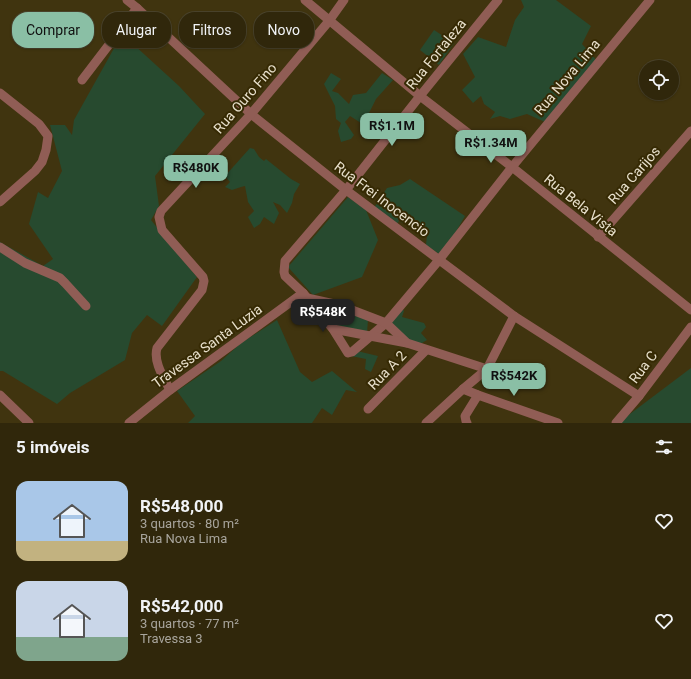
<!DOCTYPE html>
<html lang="pt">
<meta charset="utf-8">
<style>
:root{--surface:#30270b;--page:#3c3319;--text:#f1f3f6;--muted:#a8a59d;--line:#4b442c;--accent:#8abfa5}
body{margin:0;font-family:Roboto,sans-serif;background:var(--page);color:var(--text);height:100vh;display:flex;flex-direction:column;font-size:15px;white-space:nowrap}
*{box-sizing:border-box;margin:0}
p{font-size:13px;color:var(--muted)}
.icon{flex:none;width:22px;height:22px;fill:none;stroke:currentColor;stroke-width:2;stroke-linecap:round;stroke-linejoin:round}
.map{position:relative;height:423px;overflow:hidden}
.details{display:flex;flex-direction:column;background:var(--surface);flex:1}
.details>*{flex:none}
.banner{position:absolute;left:12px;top:12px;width:400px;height:36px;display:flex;gap:8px}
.tools{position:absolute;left:639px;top:60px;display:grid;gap:8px}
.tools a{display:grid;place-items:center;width:40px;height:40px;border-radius:50%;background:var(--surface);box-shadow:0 1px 3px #0004,0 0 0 1px var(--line);font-size:20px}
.price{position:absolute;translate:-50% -34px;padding:0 9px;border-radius:8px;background:var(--accent);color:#111;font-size:13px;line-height:26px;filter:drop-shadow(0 1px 2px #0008)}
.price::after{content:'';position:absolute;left:50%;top:24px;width:12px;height:9px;margin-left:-6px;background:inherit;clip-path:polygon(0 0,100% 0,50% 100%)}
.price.on{background:#222;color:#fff}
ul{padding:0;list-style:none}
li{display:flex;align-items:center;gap:12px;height:100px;padding:0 16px}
li span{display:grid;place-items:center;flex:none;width:112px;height:80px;border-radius:12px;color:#555}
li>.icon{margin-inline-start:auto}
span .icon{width:48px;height:48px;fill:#fffc;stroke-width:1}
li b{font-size:17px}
h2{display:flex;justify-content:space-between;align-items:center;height:48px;padding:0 16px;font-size:17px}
.pill{padding:0 14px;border-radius:16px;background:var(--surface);box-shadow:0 1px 3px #0004,0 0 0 1px var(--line);font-size:14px;line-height:36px}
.pill.on{background:var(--accent);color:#111}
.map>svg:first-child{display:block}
.green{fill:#274a2f}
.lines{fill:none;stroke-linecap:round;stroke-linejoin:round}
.street{stroke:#905d55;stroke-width:9}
.labels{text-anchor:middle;stroke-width:4;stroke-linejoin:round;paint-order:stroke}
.street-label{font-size:14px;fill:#e8e0cc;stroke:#362a04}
</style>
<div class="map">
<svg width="691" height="423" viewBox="0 0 691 423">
<rect width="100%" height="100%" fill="#40340f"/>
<!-- green -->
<g class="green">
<path d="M521 0H556L591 26 582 44 598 62 545 122 527 114 510 119 500 116 490 119 495 112 484 104 481 96 473 103 462 90 475 77 463 54 478 37 506 47 515 20 524 7Z"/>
<path d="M434 30 454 43 439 65 420 50Z"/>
<path d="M122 34 179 86 205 114 155 176 159 206 151 220 181 258 197 277 162 326 147 315 132 333 125 360 70 393 57 404 3 371H0V242L43 266 53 259 29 224 38 192 48 198 62 171 50 125H65L72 135 74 120Z"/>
<path d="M331 73 341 79 332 91 338 93 349 104 353 95 366 93 382 73 393 80 376 99 369 113 361 123 350 116 345 122 354 135 351 139 341 142 338 131 341 123 336 119 335 106 324 84Z"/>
<path d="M250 148 254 149 259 157 264 161 266 159 291 179 300 184 294 194 292 203 287 213 280 205 273 202 279 213 274 224 264 217 260 224 254 228 248 217 254 211 248 202 245 186 241 187 232 190 225 187 230 182 225 176Z"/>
<path d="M410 179 465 216 442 256 426 245 427 235 399 221 397 224 374 208 387 188 400 185Z"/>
<path d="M348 197 366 210 378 240 362 277 313 295 288 267Z"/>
<path d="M314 303 340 309 368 320 367 333 334 325Z"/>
<path d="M402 308 404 311 402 317 424 323 426 327 421 333 427 340 420 344 407 343 390 323Z"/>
<path d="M277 320 300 372 312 382 332 371 357 392 346 390 332 415 322 408 312 423H188L195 416 177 391 221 361 241 343Z"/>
<path d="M357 351 378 356 371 372 365 369 366 359 351 356Z"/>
<path d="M691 368V423H618Z"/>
</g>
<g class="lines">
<!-- street -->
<g class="street">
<path d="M127 0 137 8 251 114 346 190 514 316 639 396"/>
<path d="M305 0 420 96 512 167 691 310"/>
<path d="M498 0 420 96 346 190 285 261 284 272 285 276 303 293 333 329 348 353 352 352 386 323 439 260 512 167 650 0"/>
<path d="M82 80 137 8"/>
<path d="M0 93 39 124 48 136 46 150 42 162 35 171 0 202"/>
<path d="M598 237 691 131"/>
<path d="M0 247 25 263 60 278 65 283 86 306"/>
<path d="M307 298 339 305 386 323 407 343 487 369"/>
<path d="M333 329 407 343"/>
<path d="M463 389 478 395 558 423"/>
<path d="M170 390C164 378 153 362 157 348L202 290 204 281 203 277 162 230 159 217 161 211 251 114 329 21 344 0"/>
<path d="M0 395 29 423"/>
<path d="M368 409 426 350"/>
<path d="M129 423 170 390 303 293"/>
<path d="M426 423 463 389 487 369 514 316"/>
<path d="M467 423 466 421 465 416 478 395"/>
<path d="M616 423 639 396 691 327"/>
</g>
</g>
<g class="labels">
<!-- street labels -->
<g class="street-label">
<text transform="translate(436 54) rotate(-51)" y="5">Rua Fortaleza</text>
<text transform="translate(567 77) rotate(-50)" y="5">Rua Nova Lima</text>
<text transform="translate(245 98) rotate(-49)" y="5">Rua Ouro Fino</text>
<text transform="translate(634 175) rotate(-49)" y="5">Rua Carijos</text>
<text transform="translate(382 199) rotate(37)" y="5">Rua Frei Inocencio</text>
<text transform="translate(581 205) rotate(39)" y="5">Rua Bela Vista</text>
<text transform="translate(207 346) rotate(-36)" y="5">Travessa Santa Luzia</text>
<text transform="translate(643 367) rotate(-53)" y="5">Rua C</text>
<text transform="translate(387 370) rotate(-46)" y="5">Rua A 2</text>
</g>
</g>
</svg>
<div class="tools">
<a><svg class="icon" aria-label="locate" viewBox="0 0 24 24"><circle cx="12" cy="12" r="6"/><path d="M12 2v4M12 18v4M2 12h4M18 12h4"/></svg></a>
</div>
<b class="price" style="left:392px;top:147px">R$1.1M</b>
<b class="price" style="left:491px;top:164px">R$1.34M</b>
<b class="price" style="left:196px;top:189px">R$480K</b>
<b class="price on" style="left:323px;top:333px">R$548K</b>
<b class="price" style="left:514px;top:397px">R$542K</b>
<div class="banner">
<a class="pill on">Comprar</a>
<a class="pill">Alugar</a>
<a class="pill">Filtros</a>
<a class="pill">Novo</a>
</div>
</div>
<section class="details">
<h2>5 imóveis<svg class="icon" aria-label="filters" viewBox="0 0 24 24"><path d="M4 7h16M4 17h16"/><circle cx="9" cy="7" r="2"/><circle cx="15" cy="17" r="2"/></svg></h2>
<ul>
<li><span style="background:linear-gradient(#a9c7e8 75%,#c2b280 0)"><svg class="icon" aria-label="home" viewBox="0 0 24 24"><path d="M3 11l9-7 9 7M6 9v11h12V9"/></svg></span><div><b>R$548,000</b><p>3 quartos · 80 m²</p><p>Rua Nova Lima</p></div><svg class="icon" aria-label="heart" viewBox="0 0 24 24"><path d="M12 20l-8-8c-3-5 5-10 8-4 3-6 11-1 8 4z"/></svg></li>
<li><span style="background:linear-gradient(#c9d6e8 70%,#7fa58c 0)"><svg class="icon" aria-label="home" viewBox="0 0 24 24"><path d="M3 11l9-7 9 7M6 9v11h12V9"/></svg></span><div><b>R$542,000</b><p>3 quartos · 77 m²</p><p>Travessa 3</p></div><svg class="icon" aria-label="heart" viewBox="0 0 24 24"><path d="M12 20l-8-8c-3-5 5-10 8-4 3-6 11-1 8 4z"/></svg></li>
</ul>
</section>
